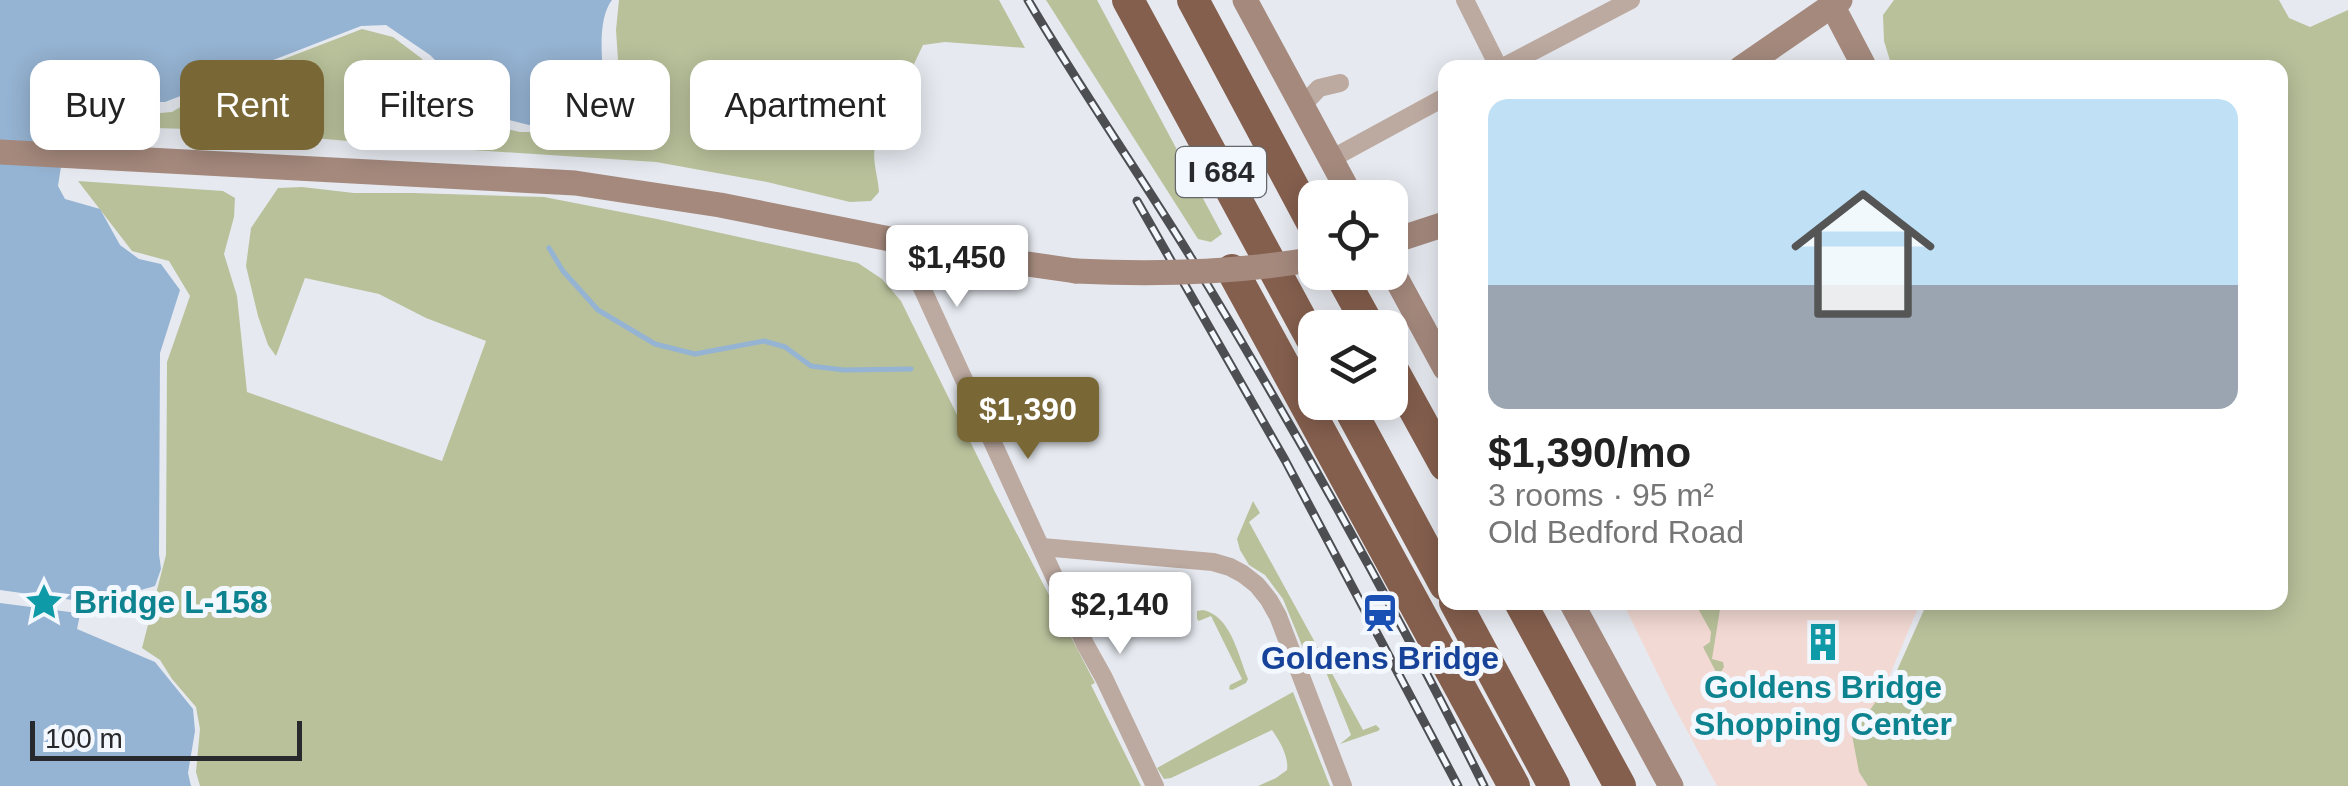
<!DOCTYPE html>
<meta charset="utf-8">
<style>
:root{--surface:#fff;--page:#f6f6f6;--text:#222;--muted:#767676;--line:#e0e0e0;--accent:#796735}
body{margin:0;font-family:Arial,sans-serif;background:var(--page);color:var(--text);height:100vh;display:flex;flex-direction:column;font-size:38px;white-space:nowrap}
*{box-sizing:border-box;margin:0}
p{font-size:32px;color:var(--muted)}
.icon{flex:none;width:55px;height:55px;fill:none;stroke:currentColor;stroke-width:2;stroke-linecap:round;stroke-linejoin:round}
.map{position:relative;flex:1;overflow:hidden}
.details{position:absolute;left:1438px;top:60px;width:850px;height:550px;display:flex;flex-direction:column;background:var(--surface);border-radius:20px;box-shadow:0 5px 25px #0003}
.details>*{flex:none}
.guide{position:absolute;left:30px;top:60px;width:950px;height:90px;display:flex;gap:20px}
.tools{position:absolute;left:1298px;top:180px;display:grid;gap:20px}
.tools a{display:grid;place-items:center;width:110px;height:110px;border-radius:20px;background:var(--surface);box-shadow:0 5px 25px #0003;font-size:50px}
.scale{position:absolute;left:30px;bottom:25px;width:272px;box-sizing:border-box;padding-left:10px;border:5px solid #28292c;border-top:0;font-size:28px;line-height:35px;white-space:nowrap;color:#28292c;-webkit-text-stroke:8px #f3f7fe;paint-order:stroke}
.price{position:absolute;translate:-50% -85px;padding:0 22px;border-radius:10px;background:#fff;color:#222;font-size:32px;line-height:65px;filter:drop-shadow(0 2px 5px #0008)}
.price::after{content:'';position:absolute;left:50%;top:60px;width:30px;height:22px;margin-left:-15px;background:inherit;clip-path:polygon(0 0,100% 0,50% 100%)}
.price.current{background:var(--accent);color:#fff}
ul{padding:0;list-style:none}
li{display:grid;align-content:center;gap:20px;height:530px;padding:0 50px}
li+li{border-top:2px solid var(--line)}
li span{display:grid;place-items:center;height:310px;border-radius:20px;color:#555}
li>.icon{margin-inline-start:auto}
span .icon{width:180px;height:180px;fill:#fffc;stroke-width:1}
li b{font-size:42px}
.pill{padding:0 35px;border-radius:20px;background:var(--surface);box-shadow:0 5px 25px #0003;font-size:35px;line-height:90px}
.pill.current{background:var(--accent);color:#fff}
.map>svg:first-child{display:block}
.commercial{fill:#f3d9d3}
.green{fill:#b9c19b}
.water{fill:#95b3d2}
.pier{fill:#e6eaf0}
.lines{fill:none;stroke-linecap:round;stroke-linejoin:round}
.stream{stroke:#95b3d2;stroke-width:5}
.street{stroke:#bca9a0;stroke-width:18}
.secondary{stroke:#a5897d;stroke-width:25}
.highway{stroke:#855f4e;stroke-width:32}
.rail-casing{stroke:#4c4e51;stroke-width:9}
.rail{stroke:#f3f7fe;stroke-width:5;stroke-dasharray:15;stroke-linecap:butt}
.secondary-bridge{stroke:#a5897d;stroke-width:25}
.labels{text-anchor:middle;stroke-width:10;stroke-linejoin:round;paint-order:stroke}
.shield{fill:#f3f7fe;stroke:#65676b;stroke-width:2.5}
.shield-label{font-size:30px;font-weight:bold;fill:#28292c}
.culture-label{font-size:32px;font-weight:bold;fill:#0d838f;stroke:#f3f7fe;text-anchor:start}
.transit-label{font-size:32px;font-weight:bold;fill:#164399;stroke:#f3f7fe}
</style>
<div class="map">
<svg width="2348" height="786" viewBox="0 0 2348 786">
<rect width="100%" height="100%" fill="#e6eaf0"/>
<!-- commercial -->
<path class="commercial" d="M1623 603H1920L1859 749 1870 786H1717L1671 701Z"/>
<!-- green -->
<g class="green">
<path d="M619 0H999L1025 48 945 42 923 45 875 146C872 162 878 175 879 192L871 201 850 202 767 182 656 162 382 144 224 130 83 126 111 117 172 112 219 84 362 29 393 37 421 58 452 92 464 119 520 132H578L622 120 616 30Z"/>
<path d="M1046 0H1097L1222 234 1211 242 1198 239Z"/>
<path d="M1894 0H2279L2289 18 2310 27 2348 10V786H1868L1859 772 1852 735 1895 675 1927 603 2280 602V68L1892 67 1884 41 1883 15Z"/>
<path d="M78 181 223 191 235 198 234 217 224 254 237 296 247 392 442 461 486 341 426 318 379 294 305 278 276 356 268 345 258 316 246 266 251 228 278 188 302 187 354 193H414L544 197 657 219 858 263 882 279 901 301 995 492 1095 683 1091 685 1141 786H200L196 772 200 729 196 707 172 679 160 660 142 648 166 555 167 362 190 296 169 261 132 251Z"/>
<path d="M1253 501 1260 513 1249 522 1363 730 1376 725 1380 729 1378 731 1340 744 1351 735 1318 652 1308 655 1305 653 1283 599 1265 575 1249 565 1240 550 1237 539Z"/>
<path d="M1695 603H1721L1712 659 1723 662 1724 667 1721 672H1716L1703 647 1710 642 1711 632Z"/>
<path d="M1203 610C1231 616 1238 655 1248 679L1246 683 1232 690 1229 689 1230 685 1242 679 1211 616 1199 621 1197 619V611Z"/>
<path d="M1293 692 1330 786H1258L1276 778 1287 770C1289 756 1279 740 1272 730L1171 778 1164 779 1157 768Z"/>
</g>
<!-- water -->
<path class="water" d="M0 0H612C593 24 605 87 609 116L549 130 481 113 455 80 430 55 386 25 361 26 165 102 113 101 70 108 58 186 65 199 100 209 120 245 139 259 161 264 180 290 160 353 159 554 161 569 155 586 123 595H84L77 629 155 662 193 709 195 731 188 773 191 786H0Z"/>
<!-- pier -->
<path class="pier" d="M0 590 87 602 85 614 0 603Z"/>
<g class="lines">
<!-- stream -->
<path class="stream" d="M549 248 563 271 598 310 655 344 695 354 764 341 785 347 811 366 844 370 911 369"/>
<!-- street -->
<g class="street">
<path d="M1465 0 1499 68"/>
<path d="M1501 68 1631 0"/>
<path d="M1302 106 1319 88 1340 83"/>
<path d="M1331 159 1445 97"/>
<path d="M901 242 1085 644 1104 678 1155 786"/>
<path d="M1042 547 1213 562 1230 567 1243 574 1257 585 1269 600 1278 616 1343 786"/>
</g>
<!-- secondary -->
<g class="secondary">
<path d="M1245 0 1352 198"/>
<path d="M1832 5 1865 68"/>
<path d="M1741 68 1840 0"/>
<path d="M0 152 575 183 720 205 985 258 1076 271"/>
<path d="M1390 242 1445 224"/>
<path d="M1390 267 1445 368"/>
<path d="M1571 602 1671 786"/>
</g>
<!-- highway -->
<g class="highway">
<path d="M1128 0 1315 345"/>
<path d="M1193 0 1315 228"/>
<path d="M1232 270 1514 786"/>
<path d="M1339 272 1370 328"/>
<path d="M1390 365 1445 465"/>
<path d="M1346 402 1445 585"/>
<path d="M1455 602 1554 786"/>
<path d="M1520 602 1620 786"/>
</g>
<!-- rail casing -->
<g class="rail-casing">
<g id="rail">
<path d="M1028 0C1079 87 1137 170 1190 256 1295 429 1394 605 1484 786"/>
<path d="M1137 201 1285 460 1458 786"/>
</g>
</g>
<!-- rail -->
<use href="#rail" class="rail"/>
<!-- secondary-bridge -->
<path class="secondary-bridge" d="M1076 271C1156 275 1236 273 1315 259"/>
</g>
<!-- icons -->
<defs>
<g id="sight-bare" transform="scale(3)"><path d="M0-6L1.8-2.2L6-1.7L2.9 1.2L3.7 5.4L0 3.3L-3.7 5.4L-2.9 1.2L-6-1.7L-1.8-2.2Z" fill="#0f9aa8" stroke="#f3f7fe" stroke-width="2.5" paint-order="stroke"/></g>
<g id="station-bare" transform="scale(3)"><path d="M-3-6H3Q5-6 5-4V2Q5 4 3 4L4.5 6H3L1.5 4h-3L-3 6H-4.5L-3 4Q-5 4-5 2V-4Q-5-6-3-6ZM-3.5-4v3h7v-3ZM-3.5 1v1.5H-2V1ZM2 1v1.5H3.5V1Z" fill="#1a4fb4" stroke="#f3f7fe" stroke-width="2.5" paint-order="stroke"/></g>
<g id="building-bare" transform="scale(3)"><path d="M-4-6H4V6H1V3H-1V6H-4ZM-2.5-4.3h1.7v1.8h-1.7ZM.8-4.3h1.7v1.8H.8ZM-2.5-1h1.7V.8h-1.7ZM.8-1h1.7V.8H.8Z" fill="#0f9aa8" stroke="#f3f7fe" stroke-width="2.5" paint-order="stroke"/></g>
</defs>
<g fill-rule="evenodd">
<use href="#sight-bare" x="44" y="602"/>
<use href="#station-bare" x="1380" y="613"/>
<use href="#building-bare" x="1823" y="642"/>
</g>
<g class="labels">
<!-- shield labels -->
<rect class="shield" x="1176" y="147" width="90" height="50" rx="8"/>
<g class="shield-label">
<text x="1221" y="182">I 684</text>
</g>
<!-- culture labels -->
<g class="culture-label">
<text x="74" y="613">Bridge L-158</text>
<text x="1823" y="698" text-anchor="middle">Goldens Bridge<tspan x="1823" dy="37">Shopping Center</tspan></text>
</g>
<!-- transit labels -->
<g class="transit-label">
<text x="1380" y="669">Goldens Bridge</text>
</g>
</g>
</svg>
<div class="tools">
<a><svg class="icon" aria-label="locate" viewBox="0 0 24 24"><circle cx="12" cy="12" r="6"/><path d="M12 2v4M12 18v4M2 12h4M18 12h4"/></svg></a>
<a><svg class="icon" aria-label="layers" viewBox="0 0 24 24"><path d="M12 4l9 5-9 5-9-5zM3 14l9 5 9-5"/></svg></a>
</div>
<div class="scale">100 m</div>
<b class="price" style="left:957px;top:310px">$1,450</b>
<b class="price current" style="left:1028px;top:462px">$1,390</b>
<b class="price" style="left:1120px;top:657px">$2,140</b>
<div class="guide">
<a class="pill">Buy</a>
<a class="pill current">Rent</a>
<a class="pill">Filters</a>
<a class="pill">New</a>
<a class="pill">Apartment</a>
</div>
<section class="details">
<ul>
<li><span style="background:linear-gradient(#bfe0f5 60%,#9aa5b1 0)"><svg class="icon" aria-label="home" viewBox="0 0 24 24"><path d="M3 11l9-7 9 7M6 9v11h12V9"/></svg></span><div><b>$1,390/mo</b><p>3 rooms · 95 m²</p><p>Old Bedford Road</p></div></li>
</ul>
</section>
</div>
